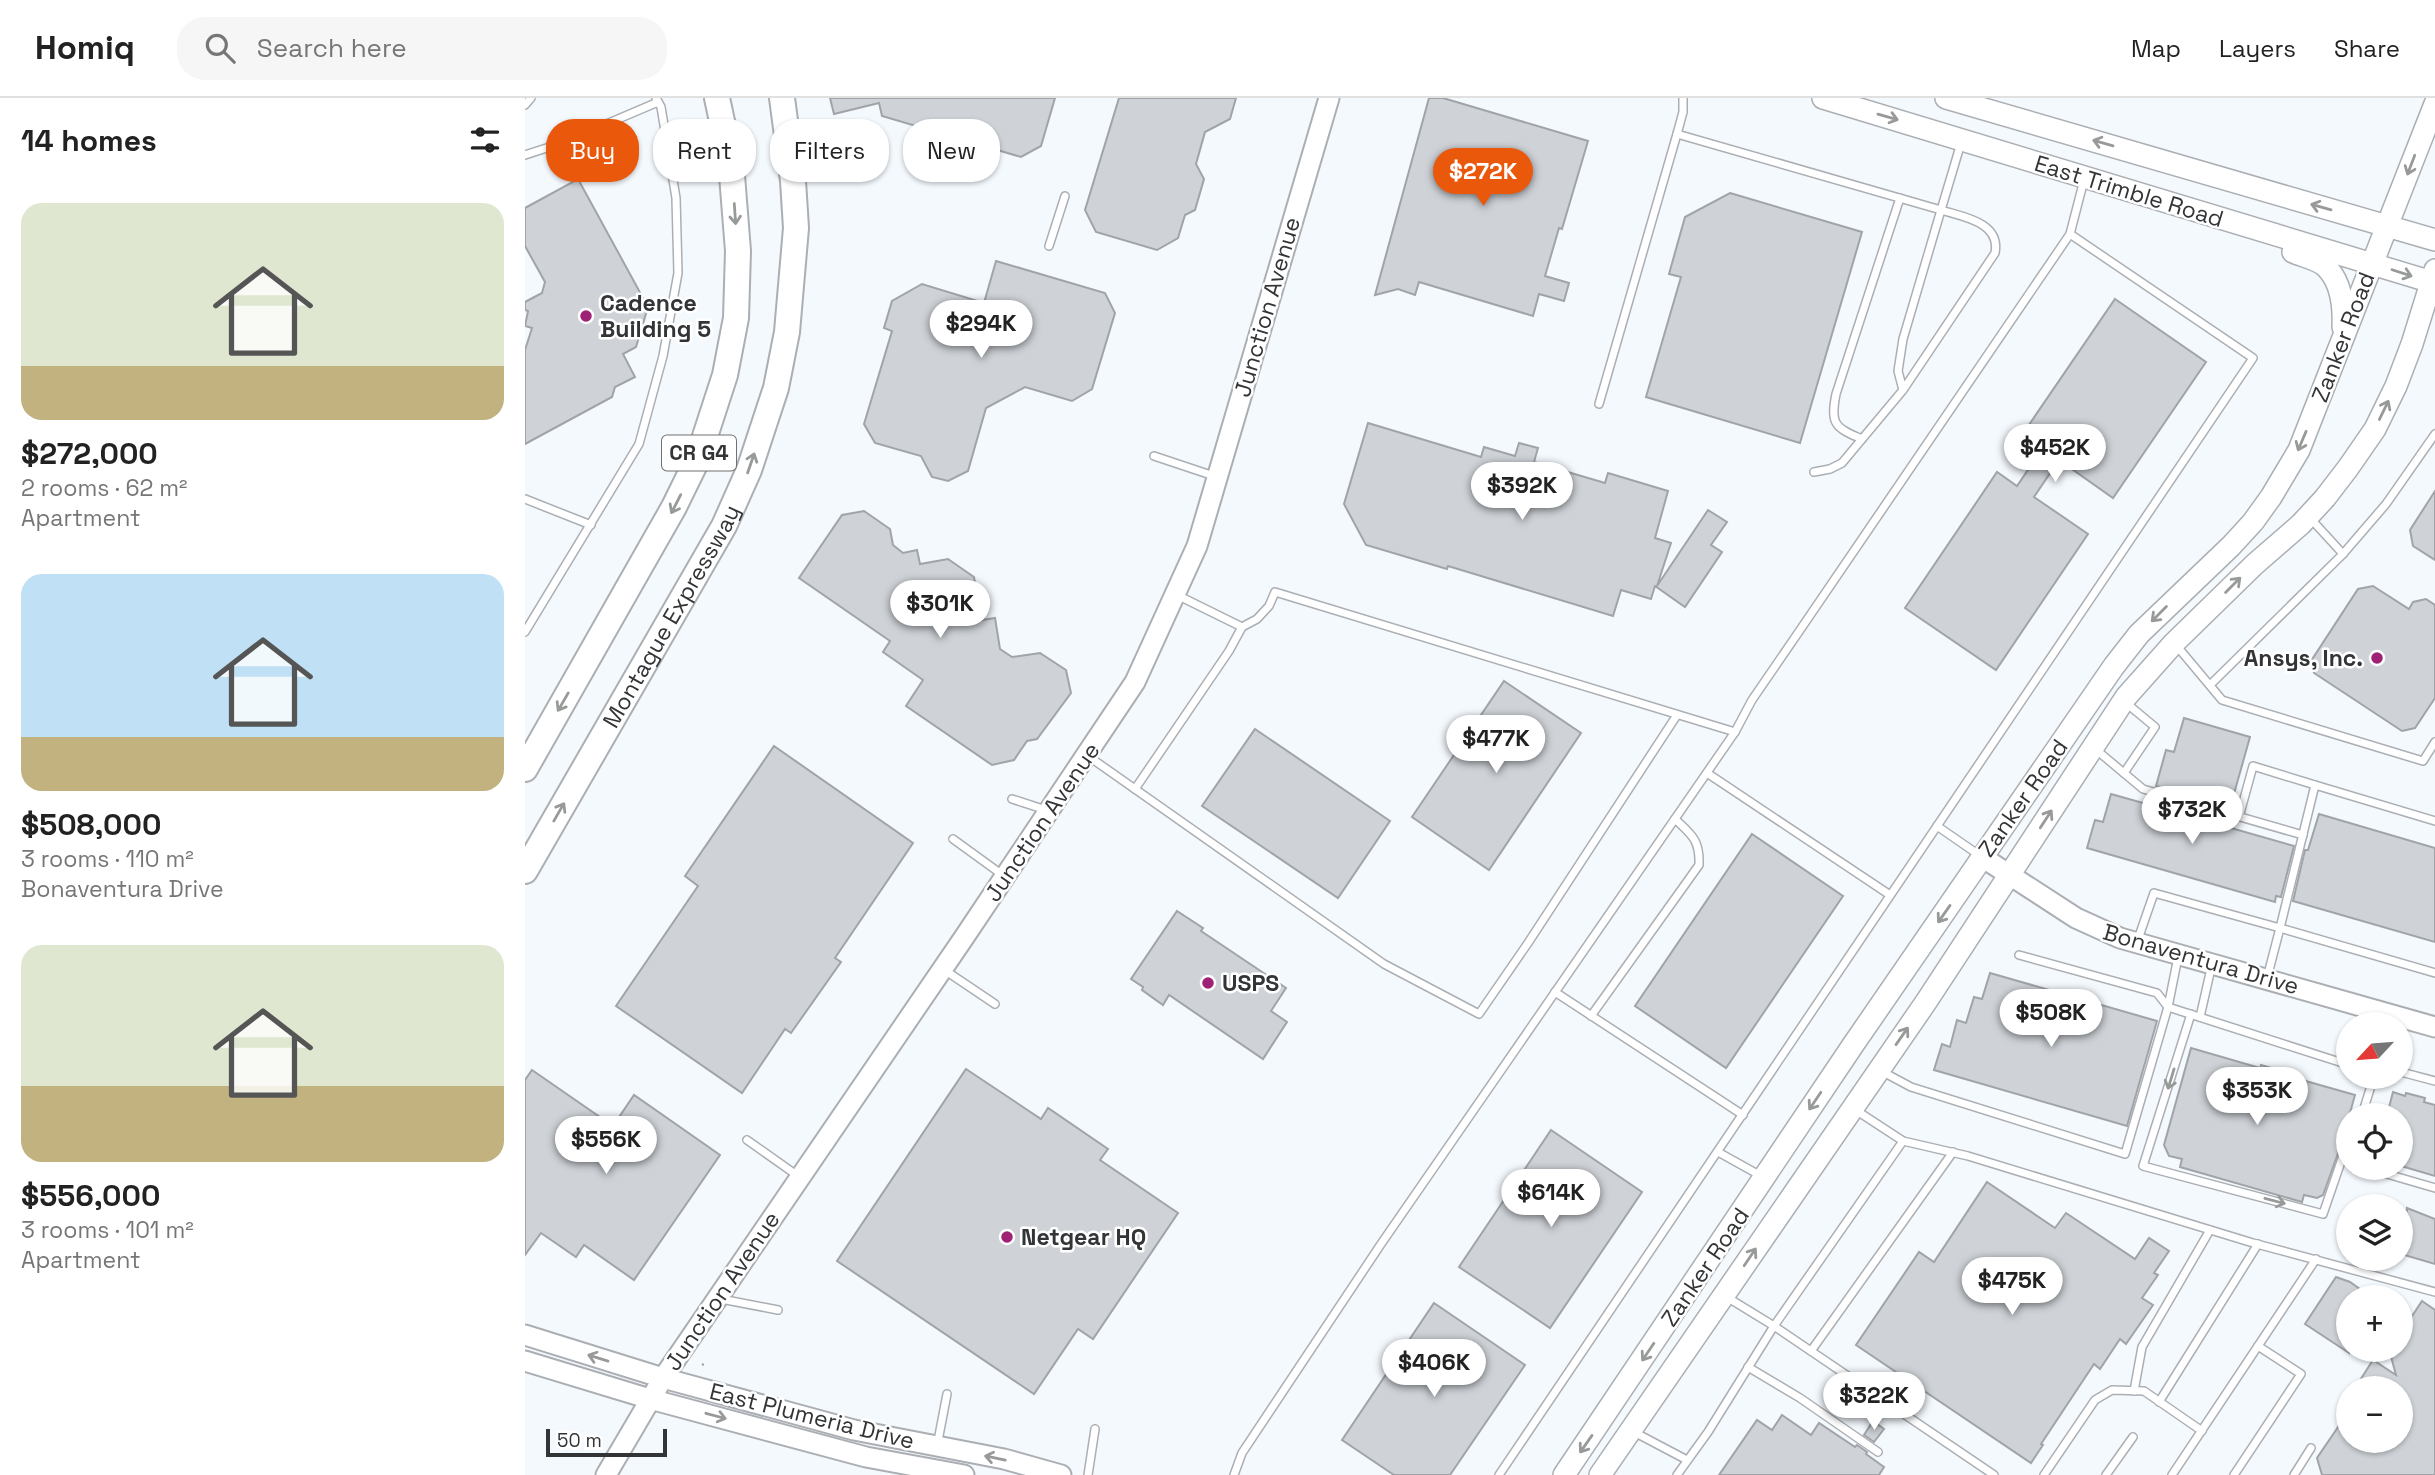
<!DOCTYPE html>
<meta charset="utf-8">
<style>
:root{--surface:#fff;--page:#f6f6f6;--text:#222;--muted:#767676;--line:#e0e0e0;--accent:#ea580c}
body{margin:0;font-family:"Space Grotesk",sans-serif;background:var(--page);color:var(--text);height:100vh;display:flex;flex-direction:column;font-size:26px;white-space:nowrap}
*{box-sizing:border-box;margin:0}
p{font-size:23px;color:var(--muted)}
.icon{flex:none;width:38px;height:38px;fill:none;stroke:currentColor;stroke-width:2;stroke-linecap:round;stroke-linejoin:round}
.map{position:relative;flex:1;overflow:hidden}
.side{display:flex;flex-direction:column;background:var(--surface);width:525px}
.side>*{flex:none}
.top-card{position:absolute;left:21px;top:21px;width:665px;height:63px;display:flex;gap:14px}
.needle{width:46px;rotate:244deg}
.tools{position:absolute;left:1811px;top:914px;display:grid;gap:14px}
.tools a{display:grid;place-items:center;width:77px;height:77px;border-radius:50%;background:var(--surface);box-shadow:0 2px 5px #0004;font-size:35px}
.scale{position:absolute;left:21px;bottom:18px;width:121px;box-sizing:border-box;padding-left:7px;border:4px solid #323436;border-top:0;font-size:19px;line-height:24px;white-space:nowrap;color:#323436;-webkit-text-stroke:5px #fff;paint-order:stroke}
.price{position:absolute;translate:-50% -60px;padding:0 16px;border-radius:24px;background:#fff;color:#222;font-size:23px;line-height:46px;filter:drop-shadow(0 2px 4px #0008)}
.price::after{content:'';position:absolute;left:50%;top:42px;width:21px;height:16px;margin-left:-10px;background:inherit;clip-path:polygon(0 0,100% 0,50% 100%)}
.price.active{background:var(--accent);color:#fff}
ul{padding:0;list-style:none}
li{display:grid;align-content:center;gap:14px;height:371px;padding:0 21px}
li span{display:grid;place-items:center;height:217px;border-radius:21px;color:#555}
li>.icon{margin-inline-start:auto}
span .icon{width:126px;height:126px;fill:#fffc;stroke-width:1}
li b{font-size:30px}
h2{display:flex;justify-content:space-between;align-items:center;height:84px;padding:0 21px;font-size:30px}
.chip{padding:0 24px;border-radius:28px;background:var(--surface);box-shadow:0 2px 5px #0004;font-size:24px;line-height:63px}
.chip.active{background:var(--accent);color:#fff}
header{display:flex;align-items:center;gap:42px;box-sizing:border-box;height:98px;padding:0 35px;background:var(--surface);border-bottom:2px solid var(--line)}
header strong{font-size:33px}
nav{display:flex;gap:38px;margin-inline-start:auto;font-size:24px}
.search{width:490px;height:63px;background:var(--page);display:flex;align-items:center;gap:18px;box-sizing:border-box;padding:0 24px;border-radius:28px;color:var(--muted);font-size:26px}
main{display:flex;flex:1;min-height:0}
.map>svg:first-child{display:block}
.building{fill:#cfd3d8;stroke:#a0a4a9;stroke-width:2}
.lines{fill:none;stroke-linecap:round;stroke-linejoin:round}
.lane-casing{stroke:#abafb4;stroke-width:10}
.secondary-casing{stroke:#abafb4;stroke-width:23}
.primary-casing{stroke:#abafb4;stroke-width:24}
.highway-casing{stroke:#abafb4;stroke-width:28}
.path{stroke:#9ea2a5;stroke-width:2.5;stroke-dasharray:2 5;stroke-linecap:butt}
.lane{stroke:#fff;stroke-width:7}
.secondary{stroke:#fff;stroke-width:19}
.primary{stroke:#fff;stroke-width:21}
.highway{stroke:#fff;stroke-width:24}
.oneway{stroke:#989a9a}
.poi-dot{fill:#9e2176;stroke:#fff;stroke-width:2.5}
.labels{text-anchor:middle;stroke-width:5;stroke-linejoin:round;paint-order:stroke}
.shield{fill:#fff;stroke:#707172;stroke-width:2}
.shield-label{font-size:21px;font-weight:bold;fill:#323436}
.street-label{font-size:23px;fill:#323436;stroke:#fff}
.poi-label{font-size:23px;font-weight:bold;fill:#323436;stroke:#fff;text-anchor:start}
</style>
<header>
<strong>Homiq</strong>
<div class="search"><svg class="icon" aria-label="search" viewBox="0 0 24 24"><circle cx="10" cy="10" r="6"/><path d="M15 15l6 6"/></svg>Search here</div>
<nav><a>Map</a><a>Layers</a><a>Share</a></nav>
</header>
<main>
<section class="side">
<h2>14 homes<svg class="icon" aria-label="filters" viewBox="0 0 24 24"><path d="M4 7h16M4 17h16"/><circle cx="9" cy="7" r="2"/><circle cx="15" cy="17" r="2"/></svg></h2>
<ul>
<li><span style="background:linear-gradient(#dfe7d0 75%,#c2b280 0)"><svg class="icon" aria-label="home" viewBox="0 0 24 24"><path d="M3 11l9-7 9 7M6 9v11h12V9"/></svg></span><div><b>$272,000</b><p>2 rooms · 62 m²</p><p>Apartment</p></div></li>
<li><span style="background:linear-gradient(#bfe0f5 75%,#c2b280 0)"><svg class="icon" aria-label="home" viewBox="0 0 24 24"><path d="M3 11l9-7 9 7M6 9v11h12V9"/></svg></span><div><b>$508,000</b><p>3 rooms · 110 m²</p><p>Bonaventura Drive</p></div></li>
<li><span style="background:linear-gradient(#dfe7d0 65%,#c2b280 0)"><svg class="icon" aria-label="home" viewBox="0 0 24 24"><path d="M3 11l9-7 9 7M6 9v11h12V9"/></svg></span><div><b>$556,000</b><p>3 rooms · 101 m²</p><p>Apartment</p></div></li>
</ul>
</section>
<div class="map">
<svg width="1910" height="1377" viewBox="0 0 1910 1377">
<rect width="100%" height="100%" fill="#f4f9fe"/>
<!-- building -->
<g class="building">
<path d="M305 0H530L516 48 496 59 357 18 354 5 309 16Z"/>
<path d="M594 0H711L705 21 680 34 671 66 679 81 670 112 660 117 653 140 632 152 571 134 560 112Z"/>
<path d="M904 0H918L1063 43 1037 131 1034 130 1020 178 1044 185 1039 203 1014 196 1008 218 894 184 890 197 873 191 850 197Z"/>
<path d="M53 81 123 209 111 249 98 256 110 279 90 289 87 299 0 346V252L7 230 0 228 3 213 0 212V204L17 195 20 184 0 148V110Z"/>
<path d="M1205 95 1337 134 1275 345 1121 299 1156 179 1144 176 1160 119Z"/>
<path d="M471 163 580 195 590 215 567 291 547 303 500 289 461 310 443 373 423 383 407 379 396 358 350 345 339 326 367 233 359 230 367 203 397 186 459 205Z"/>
<path d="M1590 201 1681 264 1588 400 1534 362 1509 399 1563 436 1471 572 1380 510 1472 374 1492 388 1517 351 1497 337Z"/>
<path d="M843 325 956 359 959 349 990 358 994 345 1013 350 1009 364 1080 385 1083 375 1143 393 1130 440 1146 445 1132 488 1183 412 1202 424 1186 447 1197 454 1160 509 1130 488 1126 501 1096 492 1088 518 923 468 922 471 841 447 819 406Z"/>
<path d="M1910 393V462L1888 448 1885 432Z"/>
<path d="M339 413 365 431 368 447 378 455 392 452 395 466 423 461 449 479 457 522 470 520 475 551 487 559 515 555 541 572 546 595 512 641 502 643 489 662 467 667 381 608 398 582 358 554 365 543 274 480 317 417Z"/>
<path d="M1848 488 1884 511 1888 504 1901 501 1910 507V600L1890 630 1877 633 1789 575 1786 563 1833 491Z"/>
<path d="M979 583 1056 635 964 772 887 719Z"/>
<path d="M1659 620 1725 639 1705 710 1631 688 1641 652 1649 654Z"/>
<path d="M730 631 865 723 813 800 677 708Z"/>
<path d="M249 648 388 745 310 860 316 864 266 935 260 931 217 995 91 908 173 788 160 778Z"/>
<path d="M1586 696 1625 707 1627 700 1701 721 1699 728 1769 748 1756 799 1751 798 1750 804 1562 750 1570 722 1578 724Z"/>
<path d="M1794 716 1910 750V844L1768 803 1780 752H1783Z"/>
<path d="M1227 736 1318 798 1201 970 1110 908Z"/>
<path d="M652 813 678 830 676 833 761 890 746 913 762 924 738 961 644 897 638 907 617 892 618 889 606 881Z"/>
<path d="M1465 875 1632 923 1602 1028 1409 972 1417 946 1425 949 1432 922 1441 925 1449 899 1457 901Z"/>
<path d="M1666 950 1735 970 1736 967 1764 975 1763 978 1830 997 1816 1047 1798 1097 1792 1100 1779 1097 1777 1104 1655 1069 1657 1061 1644 1058 1639 1047Z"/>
<path d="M441 971 516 1021 523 1010 583 1051 575 1062 653 1115 568 1241 553 1231 509 1296 312 1163Z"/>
<path d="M7 972 88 1028 109 997 195 1057 109 1182 59 1147 51 1159 16 1135 0 1157V982Z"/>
<path d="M1868 994 1880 998 1881 995 1900 1000 1899 1004 1910 1007V1078L1876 1068V1017H1862Z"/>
<path d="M1026 1032 1117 1094 1025 1230 934 1169Z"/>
<path d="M1462 1084 1530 1130 1541 1115 1610 1161 1624 1140 1644 1153 1629 1175 1633 1177 1617 1200 1628 1207 1601 1246 1595 1241 1575 1271 1569 1266 1516 1346 1518 1347 1506 1365 1331 1247 1394 1154 1409 1164Z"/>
<path d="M1882 1110 1910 1121V1166L1876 1156V1111L1882 1113Z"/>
<path d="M1811 1179 1825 1184 1846 1199H1824V1255L1780 1226Z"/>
<path d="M1897 1203 1910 1212V1377H1797L1792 1360 1824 1313V1342H1876V1290H1830L1848 1262 1871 1277 1864 1251H1876V1235Z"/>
<path d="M909 1205 1000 1267 925 1377H869L817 1342Z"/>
<path d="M1257 1317 1286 1337 1294 1325 1330 1349 1332 1347 1342 1354 1341 1356 1359 1369 1354 1377H1194L1232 1322 1247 1332Z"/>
<path d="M1348 1323 1359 1331 1349 1344 1339 1337Z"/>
</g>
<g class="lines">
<!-- lane casing -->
<g class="lane-casing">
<g id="lane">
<path d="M0 7 6 0"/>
<path d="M1152 36 1416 112 1436 45"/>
<path d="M0 57 37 45 133 4"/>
<path d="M524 148 540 98"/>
<path d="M1074 306 1152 36 1158 14V0"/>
<path d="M1337 341C1310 330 1305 326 1311 296L1375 100"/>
<path d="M629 358 692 379"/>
<path d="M1289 374 1305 371 1317 365 1378 292 1470 155C1476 124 1438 119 1416 112L1378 241 1373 273 1378 292"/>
<path d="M0 401 66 427"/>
<path d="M1786 421 1818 456"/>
<path d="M652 497 717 529"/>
<path d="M0 534 114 346 138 258 153 175 151 100 136 9 131 0"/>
<path d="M1651 547 1697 602 1898 663 1910 644"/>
<path d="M1685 587 1818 456 1861 406 1910 336"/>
<path d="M1569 650 1618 691 1778 737"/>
<path d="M563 658 859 866 954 916 1003 845 1152 617"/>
<path d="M1182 675 1365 797"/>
<path d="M1599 675 1630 629 1600 604"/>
<path d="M610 691 704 553 717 529 732 521 744 508 750 494 1210 634"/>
<path d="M487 701 521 712"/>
<path d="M1714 719 1728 668 1790 687"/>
<path d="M1412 728 1454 757"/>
<path d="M428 741 479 778"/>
<path d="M1612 844 1629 795 1755 830 1790 687 1910 723"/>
<path d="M1494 857 1632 895 1643 909 1824 967"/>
<path d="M418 871 470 906"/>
<path d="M1742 880 1755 830 1910 875"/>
<path d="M1030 894 1218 1017"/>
<path d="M1666 916 1618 1068 1798 1116 1820 1052 1824 1049"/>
<path d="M1066 918 1174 767C1175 742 1167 737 1150 721"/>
<path d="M1675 919 1687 866"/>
<path d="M1358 974 1386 989 1600 1056 1643 909 1653 859"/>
<path d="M1876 974 1910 983"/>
<path d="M1329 1011 1378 1043 1443 1058 1728 1145 1910 1194"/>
<path d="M1837 1017 1849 978"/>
<path d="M222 1042 273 1078"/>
<path d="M1193 1054 1238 1079"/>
<path d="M1838 1069 1910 1090"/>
<path d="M1200 1198 1249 1228 1469 1377"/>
<path d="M196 1201 253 1212"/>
<path d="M1286 1253 1428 1054"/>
<path d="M1223 1269 1275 1300 1353 1354"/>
<path d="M1609 1293 1617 1249 1685 1132"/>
<path d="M1634 1304 1733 1146"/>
<path d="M1107 1333 1162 1362"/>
<path d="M412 1348 422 1296"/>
<path d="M563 1377 570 1331"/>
<path d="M709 1377 717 1355 856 1146 1210 634 1227 602 1273 535 1545 136 1559 82"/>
<path d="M974 1377 1728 260 1545 136"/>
<path d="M1152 1377 1183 1334 1249 1228 1378 1043"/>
<path d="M1519 1377 1570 1302 1587 1292 1619 1293 1677 1333"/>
<path d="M1581 1377 1608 1339"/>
<path d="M1647 1377 1791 1161"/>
<path d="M1709 1377 1776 1276 1733 1248"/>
<path d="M1769 1377 1786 1350"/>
</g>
</g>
<!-- secondary casing -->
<g class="secondary-casing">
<g id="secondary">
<path d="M1457 759 1551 820 1595 840 1910 929"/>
<path d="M0 1237 138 1280 329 1332 479 1361 536 1377"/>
<path d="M0 1263 125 1301 341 1359 439 1377"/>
<path d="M81 1377 138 1280 438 841 610 584 672 448 804 0"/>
</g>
</g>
<!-- primary casing -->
<g class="primary-casing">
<g id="primary">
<path d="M1298 0 1910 185"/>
<path d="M1421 0 1910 142"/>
<path d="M1768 154C1777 158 1791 161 1799 167 1816 182 1819 208 1818 229"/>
<path d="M1039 1377 1328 947 1589 568 1614 536 1706 448 1728 424 1746 399 1774 352 1910 6"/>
<path d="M1075 1377 1401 904 1601 599 1649 545 1730 466 1776 426 1800 400 1823 370 1850 331 1871 288 1887 246 1910 172"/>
</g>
</g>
<!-- highway casing -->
<g class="highway-casing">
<g id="highway">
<path d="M0 671 149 409 173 360 200 277 211 220 213 153 206 65 192 0"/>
<path id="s1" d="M0 773 199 428 224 372 251 290 262 234 271 130 268 83 257 0"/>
</g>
</g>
<!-- path -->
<path class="path" d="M177 1267 179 1266"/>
<!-- lane -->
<use href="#lane" class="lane"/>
<!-- secondary -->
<use href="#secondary" class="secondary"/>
<!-- primary -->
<use href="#primary" class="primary"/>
<!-- highway -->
<use href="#highway" class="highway"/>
</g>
<!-- one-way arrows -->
<defs><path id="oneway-shaft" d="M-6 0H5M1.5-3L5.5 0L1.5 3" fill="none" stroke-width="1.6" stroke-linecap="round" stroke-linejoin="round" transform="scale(1.75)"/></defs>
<g class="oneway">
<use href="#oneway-shaft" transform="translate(1363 19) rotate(16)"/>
<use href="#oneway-shaft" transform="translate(1578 45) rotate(-164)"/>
<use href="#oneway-shaft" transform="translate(1886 67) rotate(111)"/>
<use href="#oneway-shaft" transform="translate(1796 109) rotate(-164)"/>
<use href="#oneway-shaft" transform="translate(210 116) rotate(86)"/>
<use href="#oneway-shaft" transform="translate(1877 175) rotate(18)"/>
<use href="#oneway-shaft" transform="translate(1859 312) rotate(-64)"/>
<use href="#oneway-shaft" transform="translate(1777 343) rotate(113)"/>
<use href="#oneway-shaft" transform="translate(226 365) rotate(-71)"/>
<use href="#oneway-shaft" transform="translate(151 406) rotate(117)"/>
<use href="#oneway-shaft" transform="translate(1708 487) rotate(-45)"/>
<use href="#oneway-shaft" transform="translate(1634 516) rotate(135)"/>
<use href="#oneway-shaft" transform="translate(38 604) rotate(120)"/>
<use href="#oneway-shaft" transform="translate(34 714) rotate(-60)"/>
<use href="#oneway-shaft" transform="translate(1521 721) rotate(-57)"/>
<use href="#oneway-shaft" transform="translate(1419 816) rotate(125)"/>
<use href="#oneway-shaft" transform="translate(1377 938) rotate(-55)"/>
<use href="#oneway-shaft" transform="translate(1646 981) rotate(107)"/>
<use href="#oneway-shaft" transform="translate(1290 1003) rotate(124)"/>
<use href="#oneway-shaft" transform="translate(1750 1103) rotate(15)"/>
<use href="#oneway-shaft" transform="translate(1225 1159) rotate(-56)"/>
<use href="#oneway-shaft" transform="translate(1123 1254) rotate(124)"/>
<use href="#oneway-shaft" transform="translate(73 1260) rotate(-163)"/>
<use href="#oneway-shaft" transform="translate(191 1318) rotate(15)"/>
<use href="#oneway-shaft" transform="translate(1061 1346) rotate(125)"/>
<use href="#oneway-shaft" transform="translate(470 1360) rotate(-168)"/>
</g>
<!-- markers -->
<g class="poi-dot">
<circle cx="61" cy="218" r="7"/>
<circle cx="1852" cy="560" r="7"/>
<circle cx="683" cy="885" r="7"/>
<circle cx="482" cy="1139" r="7"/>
</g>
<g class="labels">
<!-- shield labels -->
<rect class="shield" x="137" y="337.5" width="74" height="35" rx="5"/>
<g class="shield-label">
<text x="174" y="362">CR G4</text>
</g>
<!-- street labels -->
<g class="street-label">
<text transform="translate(1604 93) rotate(17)" y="8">East Trimble Road</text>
<text transform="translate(742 209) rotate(-74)" y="8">Junction Avenue</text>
<text transform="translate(1818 239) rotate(-69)" y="8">Zanker Road</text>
<text dy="8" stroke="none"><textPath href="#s1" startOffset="294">Montague Expressway</textPath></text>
<text transform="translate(1498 700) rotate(-55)" y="8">Zanker Road</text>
<text transform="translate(517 724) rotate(-56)" y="8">Junction Avenue</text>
<text transform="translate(1676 861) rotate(16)" y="8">Bonaventura Drive</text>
<text transform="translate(1180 1169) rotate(-56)" y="8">Zanker Road</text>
<text transform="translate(197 1193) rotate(-56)" y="8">Junction Avenue</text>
<text transform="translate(287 1318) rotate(14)" y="8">East Plumeria Drive</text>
</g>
<!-- poi labels -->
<g class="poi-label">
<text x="75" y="213">Cadence<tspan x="75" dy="26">Building 5</tspan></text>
<text x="1838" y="568" text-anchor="end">Ansys, Inc.</text>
<text x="697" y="893">USPS</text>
<text x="496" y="1147">Netgear HQ</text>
</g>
</g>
</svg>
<div class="tools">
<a><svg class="needle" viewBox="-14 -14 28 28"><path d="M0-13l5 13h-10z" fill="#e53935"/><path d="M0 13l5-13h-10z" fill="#767676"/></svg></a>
<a><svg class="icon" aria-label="locate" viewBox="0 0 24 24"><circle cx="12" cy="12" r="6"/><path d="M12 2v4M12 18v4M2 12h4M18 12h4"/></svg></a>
<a><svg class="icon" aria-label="layers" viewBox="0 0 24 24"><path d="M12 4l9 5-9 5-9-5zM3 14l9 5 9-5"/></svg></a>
<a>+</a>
<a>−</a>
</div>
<div class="scale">50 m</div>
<b class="price active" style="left:958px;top:110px">$272K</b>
<b class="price" style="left:456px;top:262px">$294K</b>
<b class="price" style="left:1530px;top:386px">$452K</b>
<b class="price" style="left:997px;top:424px">$392K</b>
<b class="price" style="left:415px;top:542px">$301K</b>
<b class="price" style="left:971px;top:677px">$477K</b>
<b class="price" style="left:1667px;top:748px">$732K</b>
<b class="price" style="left:1526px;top:951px">$508K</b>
<b class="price" style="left:1732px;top:1029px">$353K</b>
<b class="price" style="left:81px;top:1078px">$556K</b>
<b class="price" style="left:1026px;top:1131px">$614K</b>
<b class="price" style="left:1487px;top:1219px">$475K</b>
<b class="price" style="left:909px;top:1301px">$406K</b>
<b class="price" style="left:1349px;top:1334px">$322K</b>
<div class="top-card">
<a class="chip active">Buy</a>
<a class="chip">Rent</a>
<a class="chip">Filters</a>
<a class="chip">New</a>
</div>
</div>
</main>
